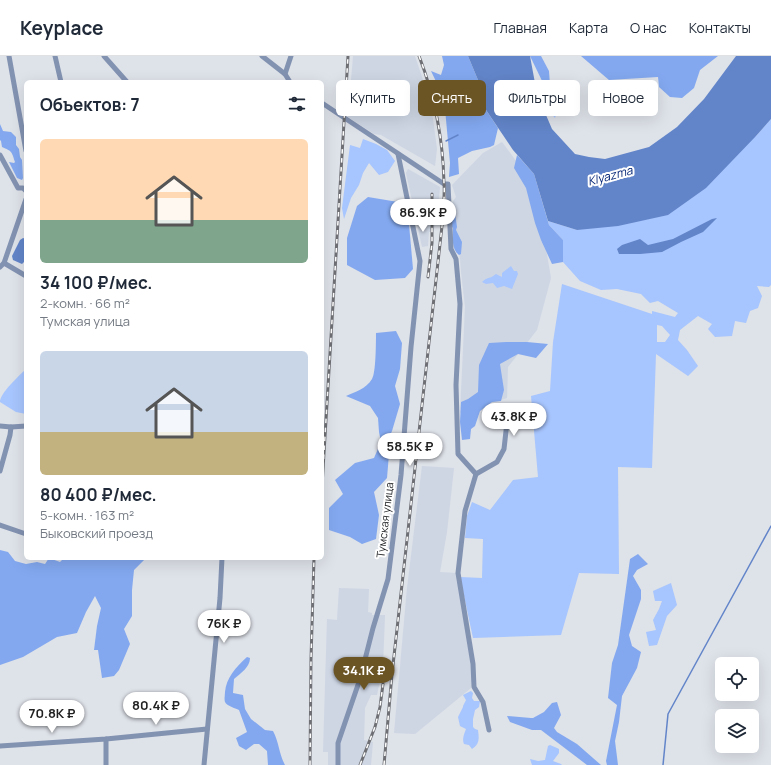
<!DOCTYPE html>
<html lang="ru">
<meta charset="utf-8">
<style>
:root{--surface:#fff;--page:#f6f6f7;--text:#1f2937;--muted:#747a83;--line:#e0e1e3;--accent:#6c5525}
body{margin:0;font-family:Manrope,sans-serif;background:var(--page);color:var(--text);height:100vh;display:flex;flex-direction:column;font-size:15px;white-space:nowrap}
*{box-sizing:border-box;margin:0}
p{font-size:13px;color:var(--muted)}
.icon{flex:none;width:22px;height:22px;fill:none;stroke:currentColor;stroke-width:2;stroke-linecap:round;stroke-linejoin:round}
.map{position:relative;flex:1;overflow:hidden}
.drawer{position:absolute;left:24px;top:24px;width:300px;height:480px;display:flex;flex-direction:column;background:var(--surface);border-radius:6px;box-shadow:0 4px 16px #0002}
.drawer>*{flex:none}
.guide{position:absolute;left:336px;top:24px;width:375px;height:36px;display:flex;gap:8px}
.tools{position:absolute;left:715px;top:601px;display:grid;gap:8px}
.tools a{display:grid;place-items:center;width:44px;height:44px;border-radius:6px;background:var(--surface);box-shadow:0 4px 16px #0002;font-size:20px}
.price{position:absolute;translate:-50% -34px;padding:0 9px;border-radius:14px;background:#fff;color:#222;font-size:13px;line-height:26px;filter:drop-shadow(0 1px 2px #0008)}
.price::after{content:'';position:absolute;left:50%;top:24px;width:12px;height:9px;margin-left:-6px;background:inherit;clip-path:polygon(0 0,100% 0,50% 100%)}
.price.selected{background:var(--accent);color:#fff}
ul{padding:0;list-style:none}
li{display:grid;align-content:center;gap:8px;height:212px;padding:0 16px}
li span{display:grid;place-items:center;height:124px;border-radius:6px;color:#555}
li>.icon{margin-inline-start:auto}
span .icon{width:72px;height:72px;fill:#fffc;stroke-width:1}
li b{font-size:17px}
h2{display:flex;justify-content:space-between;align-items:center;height:48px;padding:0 16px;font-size:17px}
.pill{padding:0 14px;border-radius:6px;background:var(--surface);box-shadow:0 4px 16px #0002;font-size:14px;line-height:36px}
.pill.selected{background:var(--accent);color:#fff}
header{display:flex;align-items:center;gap:24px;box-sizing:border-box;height:56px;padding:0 20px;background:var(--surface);border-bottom:1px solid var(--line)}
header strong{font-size:19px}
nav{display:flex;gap:22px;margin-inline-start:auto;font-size:14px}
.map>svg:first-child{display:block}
.built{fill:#ced6e4}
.green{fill:#a7c5fe;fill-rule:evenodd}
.forest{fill:#83a8ef}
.water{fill:#6285c9}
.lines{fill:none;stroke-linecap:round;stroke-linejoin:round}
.stream{stroke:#6285c9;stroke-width:1.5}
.street{stroke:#8292b1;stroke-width:5}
.rail-casing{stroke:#6d6f74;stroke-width:3}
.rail{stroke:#fff;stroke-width:1.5;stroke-dasharray:4.5;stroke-linecap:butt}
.labels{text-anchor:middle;stroke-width:4;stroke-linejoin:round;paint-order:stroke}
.street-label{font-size:11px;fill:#1f2023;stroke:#fff}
.water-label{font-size:12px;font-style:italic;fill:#042576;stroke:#fff}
</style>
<header>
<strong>Keyplace</strong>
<nav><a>Главная</a><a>Карта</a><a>О нас</a><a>Контакты</a></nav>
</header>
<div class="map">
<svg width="771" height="709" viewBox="0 0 771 709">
<rect width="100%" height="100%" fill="#dee2e9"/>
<!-- built -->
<g class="built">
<path d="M353 0H415L429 42 433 63 437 93 435 110 381 79 374 78 348 61Z"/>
<path d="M502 86 528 121 542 169 551 222 537 274 508 311 507 342 460 357 465 251 461 216 460 203 453 156 454 150 451 148 456 141 452 129 483 97Z"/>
<path d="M408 113 440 131 437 163 433 176H429L428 190 422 191 406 117Z"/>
<path d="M422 410 454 412 447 476 440 516 456 517 472 615 471 632 415 678 394 677 407 532Z"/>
<path d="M339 532 369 533 368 556 372 557V559H385L383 611 377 639H371L365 652 364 684 373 686 371 709H328V696H323L327 563 337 564Z"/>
</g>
<!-- green -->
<g class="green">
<path d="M543 26 548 34 550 45 556 55V59L555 62C544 50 542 42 543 26Z"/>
<path d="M771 63V229L769 231 757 230 762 240 758 252 750 255 746 267 735 265 732 280 715 281 708 273 712 268 698 260 680 274 678 284 687 294 698 310 688 320 656 298 652 412 618 411 619 518 579 517 561 579 473 582 460 521 482 522 483 483 465 482 467 460 472 446 490 454 513 424 538 421 531 340 550 335 553 286 562 228 652 258V255L675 261 678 257 658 245 650 247 641 238 617 233 601 234 580 225 563 206V184L549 169 548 165 577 174 756 80ZM657 269 662 270 670 279 665 286H657Z"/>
<path d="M363 83 376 88 387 94 395 105 388 116 379 119 369 107 363 117 359 129 351 142 344 163 342 152 350 89 360 92Z"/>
<path d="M511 210 514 215H517L518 218 512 233 504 230 497 232 493 227 486 228 482 226C487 221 490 223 496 218L502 221V217Z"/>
<path d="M26 313V358L16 356 0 346C0 337 19 320 26 313Z"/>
<path d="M671 527 677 549 667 560 657 589 649 590 646 576 656 574 653 564 659 553 662 545H655L653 535Z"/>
<path d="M471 635 473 637 472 642 474 645H480L479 651 475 654 473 663V671L475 673 478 674C479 682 480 688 472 693L469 689 464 688C462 683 464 678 466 673L460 670 458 661 463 651V650L466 644 463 639Z"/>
<path d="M550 689 557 692 559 693V697L553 705 561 708 562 709H532L530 703 538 705 545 704 548 690Z"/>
</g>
<!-- forest -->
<g class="forest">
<path d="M442 0H468L478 24 480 45 498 72 494 89 490 91 472 95 458 102 459 118 449 121 450 107 444 42 431 15 441 19 444 9Z"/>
<path d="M530 0H541L549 15 550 29 545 31Z"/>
<path d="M581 0H718L700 14 694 32 682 42 670 41 659 31 658 21 609 24Z"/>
<path d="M0 68 3 75 11 76 16 81V89L19 93 20 101 22 104 23 122 22 124 17 122 9 106 14 107 15 106C12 96 12 95 2 91L1 85 0 84Z"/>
<path d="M517 99 534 118 549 169 563 184V206L552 208 541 184 535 167 526 132 514 112Z"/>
<path d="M368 141 398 146 408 157 413 213 405 222 375 224 347 209V182L357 150Z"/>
<path d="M453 150H454L457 171 456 174 462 186 461 198 459 199C451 193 453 181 453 172L451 170 450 151Z"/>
<path d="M396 275 402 287 400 313 395 330 400 348 392 375 384 393 389 398 387 422 374 436 379 459 376 483 362 488 350 481 329 474V452L343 438 335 424 355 407 374 402 381 386 379 376 378 362 370 350 346 340C355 336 366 333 372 323 376 317 376 286 376 277Z"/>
<path d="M506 286H527L548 288 536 302 518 298 500 308 504 334 501 345 492 346 480 355 475 370 471 373 470 383 462 384 460 366 461 346 468 343 478 336 479 309 489 287Z"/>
<path d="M0 494 8 496 15 505 26 508 37 506 45 508 49 502 60 506 64 502H146L134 514 132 534V560L124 573 130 588 119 614 114 620 102 622 98 594H94L97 570 101 552 95 540 86 556 77 577 57 581 23 601 0 609Z"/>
<path d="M638 498 648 508 637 514 633 520 641 534V543L629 579 632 590 641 596 637 612 622 640 619 666 615 685 618 709H607L606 705 617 649 608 642 612 607 618 589 630 503Z"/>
<path d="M247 601 250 602C250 611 241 617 234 623L233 637 243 639 245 653 251 663 265 674 273 675C279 686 279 698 285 709H268L267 695 259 688H254L246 694 239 690 236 682 247 676 239 654C235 652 227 650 225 646 224 643 225 639 225 636 226 622 236 611 247 601Z"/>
<path d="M557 646 561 659 554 672 557 676 577 688 601 709H587L541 674H532L510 666 507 660 531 662H533L544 656 552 647Z"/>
</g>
<!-- water -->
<g class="water">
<path d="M468 0H530L537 38 552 73 575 98 589 101 605 103 649 91 677 71 704 43 736 0H771V63L756 80 706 132 668 159 618 170 577 174 548 165 534 118 513 94 480 45 478 24Z"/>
<path d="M717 162 703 176 681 186 662 196 640 198H619L617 193 622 189 640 183 648 189 673 183 712 163Z"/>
<path d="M23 182 26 183V204L22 208 13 204 12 200 20 184Z"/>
</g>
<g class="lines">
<!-- stream -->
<g class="stream">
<path d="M437 42 446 37 455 29 470 26 478 27 479 26"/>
<path d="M469 52 481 45"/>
<path d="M446 85 458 79"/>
<path d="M663 709 668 658 771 470"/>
</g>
<!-- street -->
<g class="street">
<path d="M9 0 26 95"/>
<path d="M55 0 61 26"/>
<path d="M104 0 127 26"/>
<path d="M262 0 285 18 290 26"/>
<path d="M285 18 291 0"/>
<path d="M322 47 444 128H448L451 193 456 203 460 248 456 329 458 398 476 418 465 455 458 517 473 608 474 631 483 646 489 674"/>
<path d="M0 99 18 132H23L26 135"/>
<path d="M4 207 26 220"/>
<path d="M0 211 4 207 26 143"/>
<path d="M0 370 11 371 26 370"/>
<path d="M0 415 10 379 11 371"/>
<path d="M476 418 497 406 504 393 507 366"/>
<path d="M0 469 26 478"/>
<path d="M0 690 106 683 207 673"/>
<path d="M106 709V683"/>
<path d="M204 709 220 542 222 502"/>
<path d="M338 709V687L360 623 373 572 388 523 401 419 411 291 420 205 398 98"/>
</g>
<!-- rail casing -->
<g class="rail-casing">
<g id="rail">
<path d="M428 221 432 187V138"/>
<path d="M322 430 348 0"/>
<path d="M310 709 311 603 314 502"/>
<path d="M360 709 375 671 380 651 383 628"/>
<path d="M384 709 392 618 443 161C443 150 445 139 444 127 443 83 435 41 419 0"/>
</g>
</g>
<!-- rail -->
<use href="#rail" class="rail"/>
</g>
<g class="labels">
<!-- street labels -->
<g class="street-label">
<text transform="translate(385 464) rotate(-83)" y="4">Тумская улица</text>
</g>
<!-- water labels -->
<g class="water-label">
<text transform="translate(610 120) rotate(-15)" y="4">Klyazma</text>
</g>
</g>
</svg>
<div class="tools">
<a><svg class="icon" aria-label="locate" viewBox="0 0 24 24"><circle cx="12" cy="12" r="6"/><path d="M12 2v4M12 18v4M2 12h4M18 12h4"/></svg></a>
<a><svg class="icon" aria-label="layers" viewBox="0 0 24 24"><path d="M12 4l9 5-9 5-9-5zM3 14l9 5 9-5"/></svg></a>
</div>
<b class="price" style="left:423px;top:177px">86.9K ₽</b>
<b class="price" style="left:514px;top:381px">43.8K ₽</b>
<b class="price" style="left:410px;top:411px">58.5K ₽</b>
<b class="price" style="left:224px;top:588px">76K ₽</b>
<b class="price selected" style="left:364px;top:635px">34.1K ₽</b>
<b class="price" style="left:156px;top:670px">80.4K ₽</b>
<b class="price" style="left:52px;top:678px">70.8K ₽</b>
<div class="guide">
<a class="pill">Купить</a>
<a class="pill selected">Снять</a>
<a class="pill">Фильтры</a>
<a class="pill">Новое</a>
</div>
<section class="drawer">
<h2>Объектов: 7<svg class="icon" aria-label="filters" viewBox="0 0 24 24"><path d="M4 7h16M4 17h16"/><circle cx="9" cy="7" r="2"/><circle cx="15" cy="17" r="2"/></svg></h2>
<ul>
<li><span style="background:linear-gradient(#ffd9b3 65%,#7fa58c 0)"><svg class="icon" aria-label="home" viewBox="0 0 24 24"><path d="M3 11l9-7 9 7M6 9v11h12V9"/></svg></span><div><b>34 100 ₽/мес.</b><p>2-комн. · 66 m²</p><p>Тумская улица</p></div></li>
<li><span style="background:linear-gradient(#c9d6e8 65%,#c2b280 0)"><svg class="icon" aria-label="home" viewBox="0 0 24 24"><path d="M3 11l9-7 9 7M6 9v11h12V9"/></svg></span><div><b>80 400 ₽/мес.</b><p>5-комн. · 163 m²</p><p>Быковский проезд</p></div></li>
</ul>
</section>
</div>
